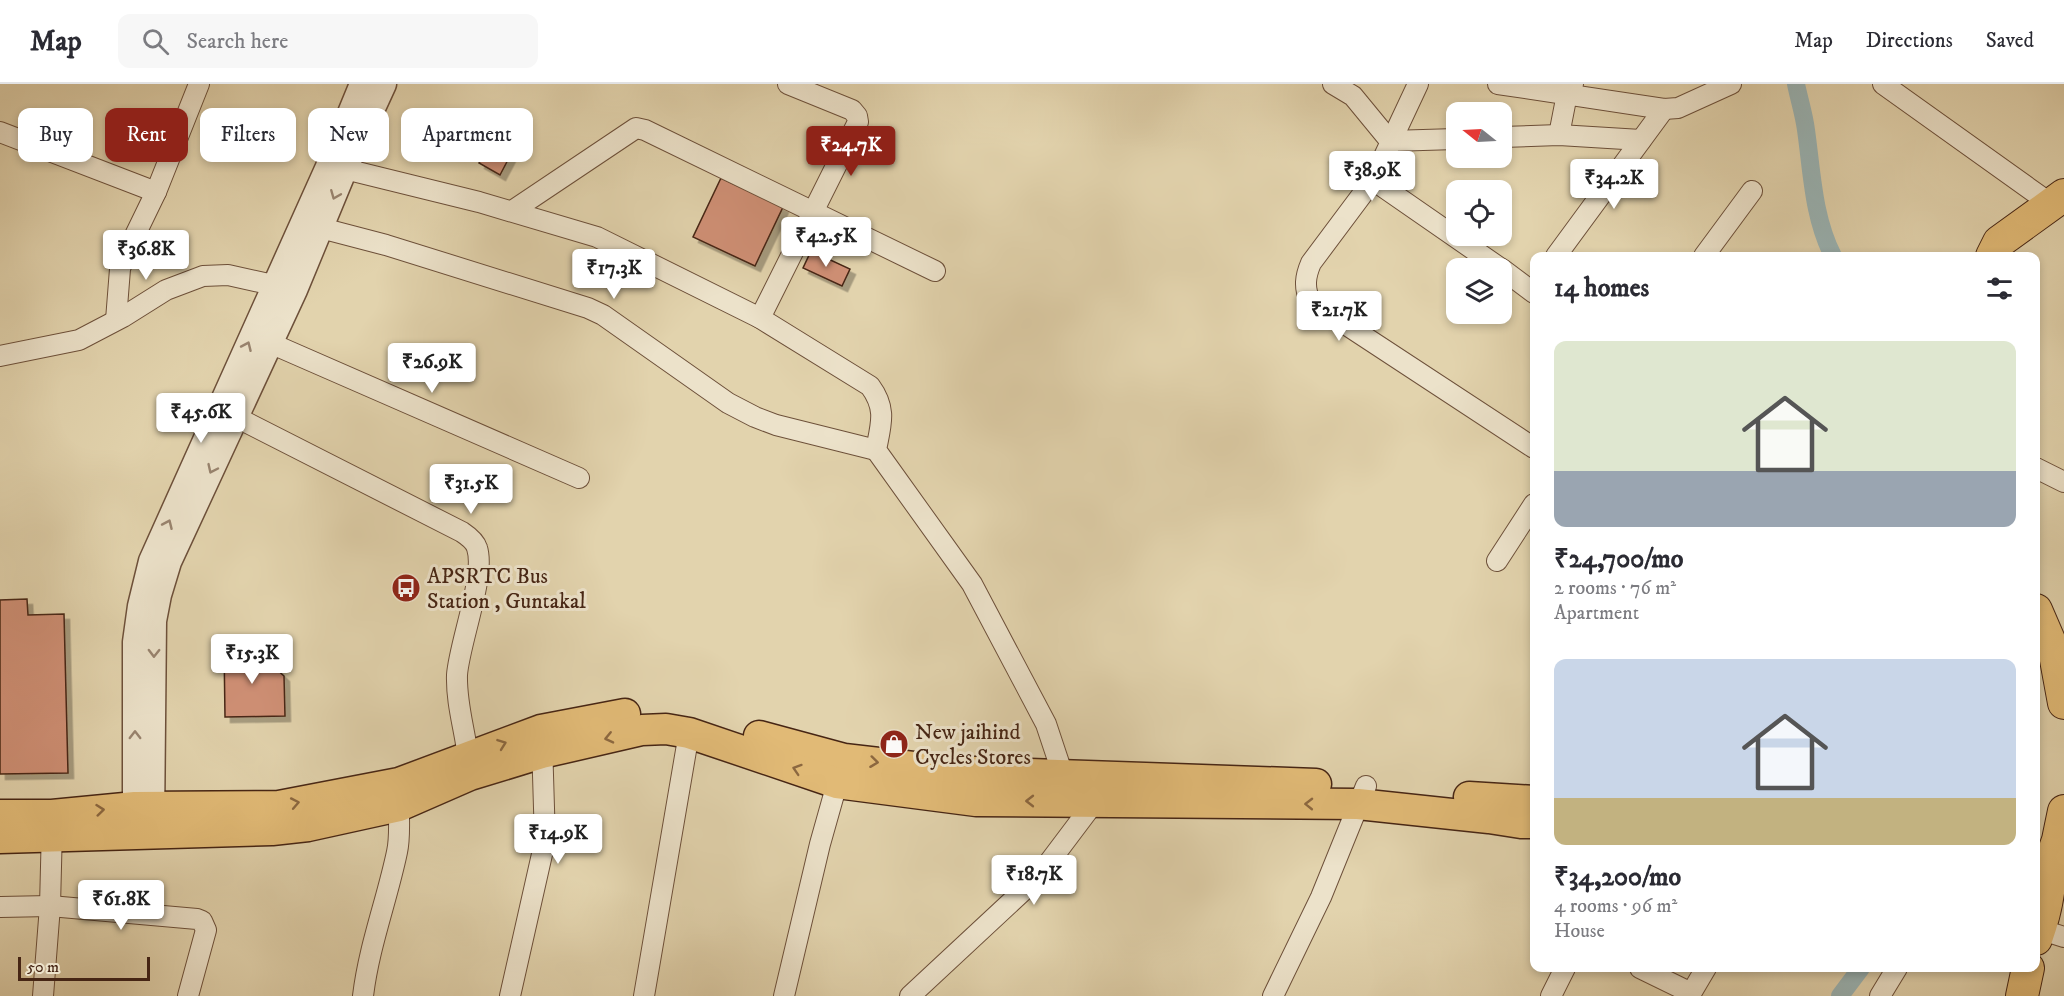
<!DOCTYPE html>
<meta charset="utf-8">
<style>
:root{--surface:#fff;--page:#f7f7f7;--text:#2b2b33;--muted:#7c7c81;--line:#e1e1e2;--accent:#8f2418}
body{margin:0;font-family:"IM FELL DW Pica",serif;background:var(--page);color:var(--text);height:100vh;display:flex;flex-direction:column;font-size:22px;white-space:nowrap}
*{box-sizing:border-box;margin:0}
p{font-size:20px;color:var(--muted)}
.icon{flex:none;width:33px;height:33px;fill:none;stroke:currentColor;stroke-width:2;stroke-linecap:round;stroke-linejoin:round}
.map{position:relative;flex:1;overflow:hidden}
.side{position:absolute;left:1530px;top:168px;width:510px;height:720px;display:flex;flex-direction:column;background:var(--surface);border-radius:12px;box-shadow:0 3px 9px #0003}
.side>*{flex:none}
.guide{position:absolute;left:18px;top:24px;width:570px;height:54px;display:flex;gap:12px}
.needle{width:39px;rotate:288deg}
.buttons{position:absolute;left:1446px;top:18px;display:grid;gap:12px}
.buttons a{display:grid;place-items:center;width:66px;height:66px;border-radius:12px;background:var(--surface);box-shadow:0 3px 9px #0003;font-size:30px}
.scale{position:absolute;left:18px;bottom:15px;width:132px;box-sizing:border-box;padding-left:6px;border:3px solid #462514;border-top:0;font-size:16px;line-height:21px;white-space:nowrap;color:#462514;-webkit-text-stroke:4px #ece2ca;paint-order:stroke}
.price{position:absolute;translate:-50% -51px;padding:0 14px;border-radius:6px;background:#fff;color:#222;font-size:20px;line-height:39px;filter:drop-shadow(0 2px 3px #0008)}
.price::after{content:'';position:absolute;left:50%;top:36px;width:18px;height:14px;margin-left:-9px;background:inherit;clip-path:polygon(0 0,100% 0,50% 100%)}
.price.selected{background:var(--accent);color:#fff}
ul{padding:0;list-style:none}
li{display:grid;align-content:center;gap:12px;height:318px;padding:0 24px}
li span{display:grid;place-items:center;height:186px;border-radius:12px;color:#555}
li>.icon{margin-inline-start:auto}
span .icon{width:108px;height:108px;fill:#fffc;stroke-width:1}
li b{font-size:26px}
h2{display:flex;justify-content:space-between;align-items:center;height:72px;padding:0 24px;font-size:26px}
.pill{padding:0 21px;border-radius:12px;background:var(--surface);box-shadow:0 3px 9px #0003;font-size:21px;line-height:54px}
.pill.selected{background:var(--accent);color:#fff}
header{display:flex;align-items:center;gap:36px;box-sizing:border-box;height:84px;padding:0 30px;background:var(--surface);border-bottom:2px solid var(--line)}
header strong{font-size:28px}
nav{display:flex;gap:33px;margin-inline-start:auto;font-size:21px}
.search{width:420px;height:54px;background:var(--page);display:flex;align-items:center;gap:15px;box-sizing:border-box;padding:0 21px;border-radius:12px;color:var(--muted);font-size:22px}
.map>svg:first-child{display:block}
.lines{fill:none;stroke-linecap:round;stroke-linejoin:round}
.canal{stroke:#9ab5b6;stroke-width:18}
.building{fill:#d09076;stroke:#462514;stroke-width:1.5;filter:url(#shadow)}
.minor-casing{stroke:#6d503a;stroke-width:22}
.tertiary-casing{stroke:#6d503a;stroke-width:27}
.primary-casing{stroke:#462514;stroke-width:33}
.trunk-casing{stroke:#462514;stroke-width:34}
.minor{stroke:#ece2ca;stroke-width:20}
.tertiary{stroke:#ece2ca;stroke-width:24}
.primary{stroke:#e1ba76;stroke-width:30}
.trunk{stroke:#e1ba76;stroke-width:32}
.oneway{stroke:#99846f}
.oneway2{stroke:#8c6840}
.labels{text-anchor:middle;stroke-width:6;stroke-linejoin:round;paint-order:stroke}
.poi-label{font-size:22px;fill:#462514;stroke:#ece2ca;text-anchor:start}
</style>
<header>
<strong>Map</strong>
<div class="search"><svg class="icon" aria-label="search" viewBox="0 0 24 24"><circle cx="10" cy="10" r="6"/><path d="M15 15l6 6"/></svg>Search here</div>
<nav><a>Map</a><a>Directions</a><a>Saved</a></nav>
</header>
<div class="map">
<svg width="2064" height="912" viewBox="0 0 2064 912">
<defs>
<filter id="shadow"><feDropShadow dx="5.5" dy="5.5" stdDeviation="0" flood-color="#0004"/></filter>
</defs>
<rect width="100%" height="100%" fill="#e2d3ad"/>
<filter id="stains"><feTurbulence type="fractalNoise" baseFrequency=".00333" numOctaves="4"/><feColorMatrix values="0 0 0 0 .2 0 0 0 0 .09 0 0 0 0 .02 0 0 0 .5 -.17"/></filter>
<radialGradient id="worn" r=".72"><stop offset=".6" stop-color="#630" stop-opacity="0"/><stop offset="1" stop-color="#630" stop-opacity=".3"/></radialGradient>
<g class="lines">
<!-- canal -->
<g class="canal">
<path d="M1796 0C1799 15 1804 30 1806 46 1812 88 1813 133 1833 172"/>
<path d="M1840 912 1861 884"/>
</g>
</g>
<!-- building -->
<g class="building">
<path d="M490 60 510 72 500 91 479 79Z"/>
<path d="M721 94 783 123 755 182 693 153Z"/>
<path d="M811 167 850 185 842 202 803 184Z"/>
<path d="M27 515 28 531 64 530 68 689 0 690V516Z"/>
<path d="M224 562 252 563 284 592 285 632 225 633Z"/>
</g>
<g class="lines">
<!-- minor casing -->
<g class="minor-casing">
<g id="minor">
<path d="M1333 0 1353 12 1390 57 1456 55"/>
<path d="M1418 0 1373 96 1500 184"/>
<path d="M1498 0 1664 25 1678 24 1731 0"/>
<path d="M1883 0 2051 120"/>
<path d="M0 48 156 108"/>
<path d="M1559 51 1567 10 1573 0"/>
<path d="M1502 53 1559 51 1641 56"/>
<path d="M345 85 479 118 597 153 760 234 870 302C887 325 881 340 876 366L972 500 1046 640 1063 691V700"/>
<path d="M1373 96 1311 179C1305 193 1304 203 1310 217L1534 364"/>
<path d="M512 127 636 44 645 46 935 187"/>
<path d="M321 144 386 161 588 224 603 231 728 319 755 333 776 341 876 366"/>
<path d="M1556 172 1664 25"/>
<path d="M1704 172 1752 107"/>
<path d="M1502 185 1534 209"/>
<path d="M760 234 858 38 857 32 852 26 788 0"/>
<path d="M116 236 120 185 123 176 156 108 199 0"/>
<path d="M270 259 579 394"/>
<path d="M0 272 79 256 123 233 166 206 203 192 228 191 287 204"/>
<path d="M222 326 462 448C468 452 475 457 477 464 486 491 459 560 457 591 456 623 467 652 469 683"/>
<path d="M2036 384 2064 398"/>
<path d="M1497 477 1534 420"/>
<path d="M0 823 50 822 197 835 202 837 206 846 188 912"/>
<path d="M2039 845 2064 853"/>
<path d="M1640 884 1687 907 1693 906 1706 884"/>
<path d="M43 912 50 822 52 743"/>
<path d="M363 912C369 862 387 816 397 768 401 750 398 730 399 712"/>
<path d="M510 912 545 757 542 658"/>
<path d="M644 912 689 649"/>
<path d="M784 912 820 760 840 689"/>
<path d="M910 912 1038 793 1099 712"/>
<path d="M1273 912 1321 813 1366 702"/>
<path d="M1551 912 1565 884"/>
<path d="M1880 912 1897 884"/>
</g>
</g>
<!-- tertiary casing -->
<g class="tertiary-casing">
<g id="tertiary">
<path d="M152 739 154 537 159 511 169 478 295 206 345 85 384 0"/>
<path d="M135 740V558L140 522 151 477 327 85 362 0"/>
</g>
</g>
<!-- primary casing -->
<g class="primary-casing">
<g id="primary">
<path d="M759 652 844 675 948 687 1316 700"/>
<path d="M1469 713 1534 717"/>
<path d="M0 731H52L135 723 279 722 399 699 541 646 625 630"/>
<path d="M0 754 272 746 308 742 399 722 470 691 542 669 642 646 666 645 689 649 837 699 976 717 1358 720 1489 734 1521 739H1534"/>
</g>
</g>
<!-- trunk casing -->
<g class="trunk-casing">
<g id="trunk">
<path d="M1992 172 1999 158 2064 111"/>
<path d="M2036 526 2055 570 2064 619"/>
<path d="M2036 803 2050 779 2058 756 2064 727"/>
<path d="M2036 855C2044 833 2050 806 2050 782"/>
<path d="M2022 912 2028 884"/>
</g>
</g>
<!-- minor -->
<use href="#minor" class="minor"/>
<!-- tertiary -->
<use href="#tertiary" class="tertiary"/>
<!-- primary -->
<use href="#primary" class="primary"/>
<!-- trunk -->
<use href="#trunk" class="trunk"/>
</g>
<!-- one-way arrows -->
<defs><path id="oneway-chevron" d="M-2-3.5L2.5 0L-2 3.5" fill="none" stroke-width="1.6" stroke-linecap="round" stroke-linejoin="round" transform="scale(1.5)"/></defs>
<g class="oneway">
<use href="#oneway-chevron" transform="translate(335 111) rotate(112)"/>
<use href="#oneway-chevron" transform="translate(247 262) rotate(-66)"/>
<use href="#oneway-chevron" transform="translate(212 385) rotate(115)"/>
<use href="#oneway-chevron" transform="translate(168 440) rotate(-66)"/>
<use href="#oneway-chevron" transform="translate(154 569) rotate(91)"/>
<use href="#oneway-chevron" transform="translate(135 651) rotate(-90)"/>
</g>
<g class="oneway2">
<use href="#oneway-chevron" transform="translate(609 654) rotate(167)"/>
<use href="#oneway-chevron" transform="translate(502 660) rotate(-20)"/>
<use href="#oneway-chevron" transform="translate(874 678) rotate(7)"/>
<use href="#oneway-chevron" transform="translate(797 685) rotate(-162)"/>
<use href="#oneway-chevron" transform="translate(1030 717) rotate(-180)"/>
<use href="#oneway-chevron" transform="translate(295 719) rotate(-11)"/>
<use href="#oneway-chevron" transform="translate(1309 720) rotate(-179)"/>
<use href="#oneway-chevron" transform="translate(100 726) rotate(-6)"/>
</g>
<!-- icons -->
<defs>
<g id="bus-disc" transform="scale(1.5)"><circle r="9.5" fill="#8f2418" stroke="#ece2ca"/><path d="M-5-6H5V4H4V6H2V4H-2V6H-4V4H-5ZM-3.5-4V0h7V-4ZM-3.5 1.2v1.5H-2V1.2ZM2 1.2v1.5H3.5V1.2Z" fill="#fff"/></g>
<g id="shop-disc" transform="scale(1.5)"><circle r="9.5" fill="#8f2418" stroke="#ece2ca"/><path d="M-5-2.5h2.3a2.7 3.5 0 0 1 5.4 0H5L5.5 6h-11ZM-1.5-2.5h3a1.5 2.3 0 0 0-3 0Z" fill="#fff"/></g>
</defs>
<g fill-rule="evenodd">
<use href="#bus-disc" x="406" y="504"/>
<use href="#shop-disc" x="894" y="660"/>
</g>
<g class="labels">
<!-- poi labels -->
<g class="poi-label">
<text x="427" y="499">APSRTC Bus<tspan x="427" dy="25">Station , Guntakal</tspan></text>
<text x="915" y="655">New jaihind<tspan x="915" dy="25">Cycles Stores</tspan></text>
</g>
</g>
<rect width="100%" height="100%" filter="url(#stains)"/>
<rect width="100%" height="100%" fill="url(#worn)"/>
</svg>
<div class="buttons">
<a><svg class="needle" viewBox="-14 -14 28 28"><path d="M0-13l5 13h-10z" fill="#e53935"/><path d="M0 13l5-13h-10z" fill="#7c7c81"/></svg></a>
<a><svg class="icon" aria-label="locate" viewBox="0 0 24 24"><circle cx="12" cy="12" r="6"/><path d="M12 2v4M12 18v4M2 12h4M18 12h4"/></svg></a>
<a><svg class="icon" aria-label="layers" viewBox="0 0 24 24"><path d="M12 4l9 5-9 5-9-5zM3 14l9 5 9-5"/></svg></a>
</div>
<div class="scale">50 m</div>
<b class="price selected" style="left:851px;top:93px">₹24.7K</b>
<b class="price" style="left:1372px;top:118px">₹38.9K</b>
<b class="price" style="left:1614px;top:126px">₹34.2K</b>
<b class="price" style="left:826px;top:184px">₹42.5K</b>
<b class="price" style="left:146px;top:197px">₹36.8K</b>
<b class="price" style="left:614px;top:216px">₹17.3K</b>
<b class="price" style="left:1339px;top:258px">₹21.7K</b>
<b class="price" style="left:432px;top:310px">₹26.9K</b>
<b class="price" style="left:201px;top:360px">₹45.6K</b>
<b class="price" style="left:471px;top:431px">₹31.5K</b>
<b class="price" style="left:252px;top:601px">₹15.3K</b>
<b class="price" style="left:558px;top:781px">₹14.9K</b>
<b class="price" style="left:1034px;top:822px">₹18.7K</b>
<b class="price" style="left:121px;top:847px">₹61.8K</b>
<div class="guide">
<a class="pill">Buy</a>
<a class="pill selected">Rent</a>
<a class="pill">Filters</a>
<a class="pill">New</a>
<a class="pill">Apartment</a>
</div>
<section class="side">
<h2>14 homes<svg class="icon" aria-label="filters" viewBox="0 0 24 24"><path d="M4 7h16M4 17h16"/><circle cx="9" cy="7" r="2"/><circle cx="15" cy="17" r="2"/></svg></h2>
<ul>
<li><span style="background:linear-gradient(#dfe7d0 70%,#9aa5b1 0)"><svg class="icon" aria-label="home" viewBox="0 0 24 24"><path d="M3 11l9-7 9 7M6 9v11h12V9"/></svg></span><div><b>₹24,700/mo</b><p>2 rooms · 76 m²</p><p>Apartment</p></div></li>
<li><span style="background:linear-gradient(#c9d6e8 75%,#c2b280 0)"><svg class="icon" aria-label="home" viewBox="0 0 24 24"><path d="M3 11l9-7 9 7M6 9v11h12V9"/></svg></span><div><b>₹34,200/mo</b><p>4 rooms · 96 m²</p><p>House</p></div></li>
</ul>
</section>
</div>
